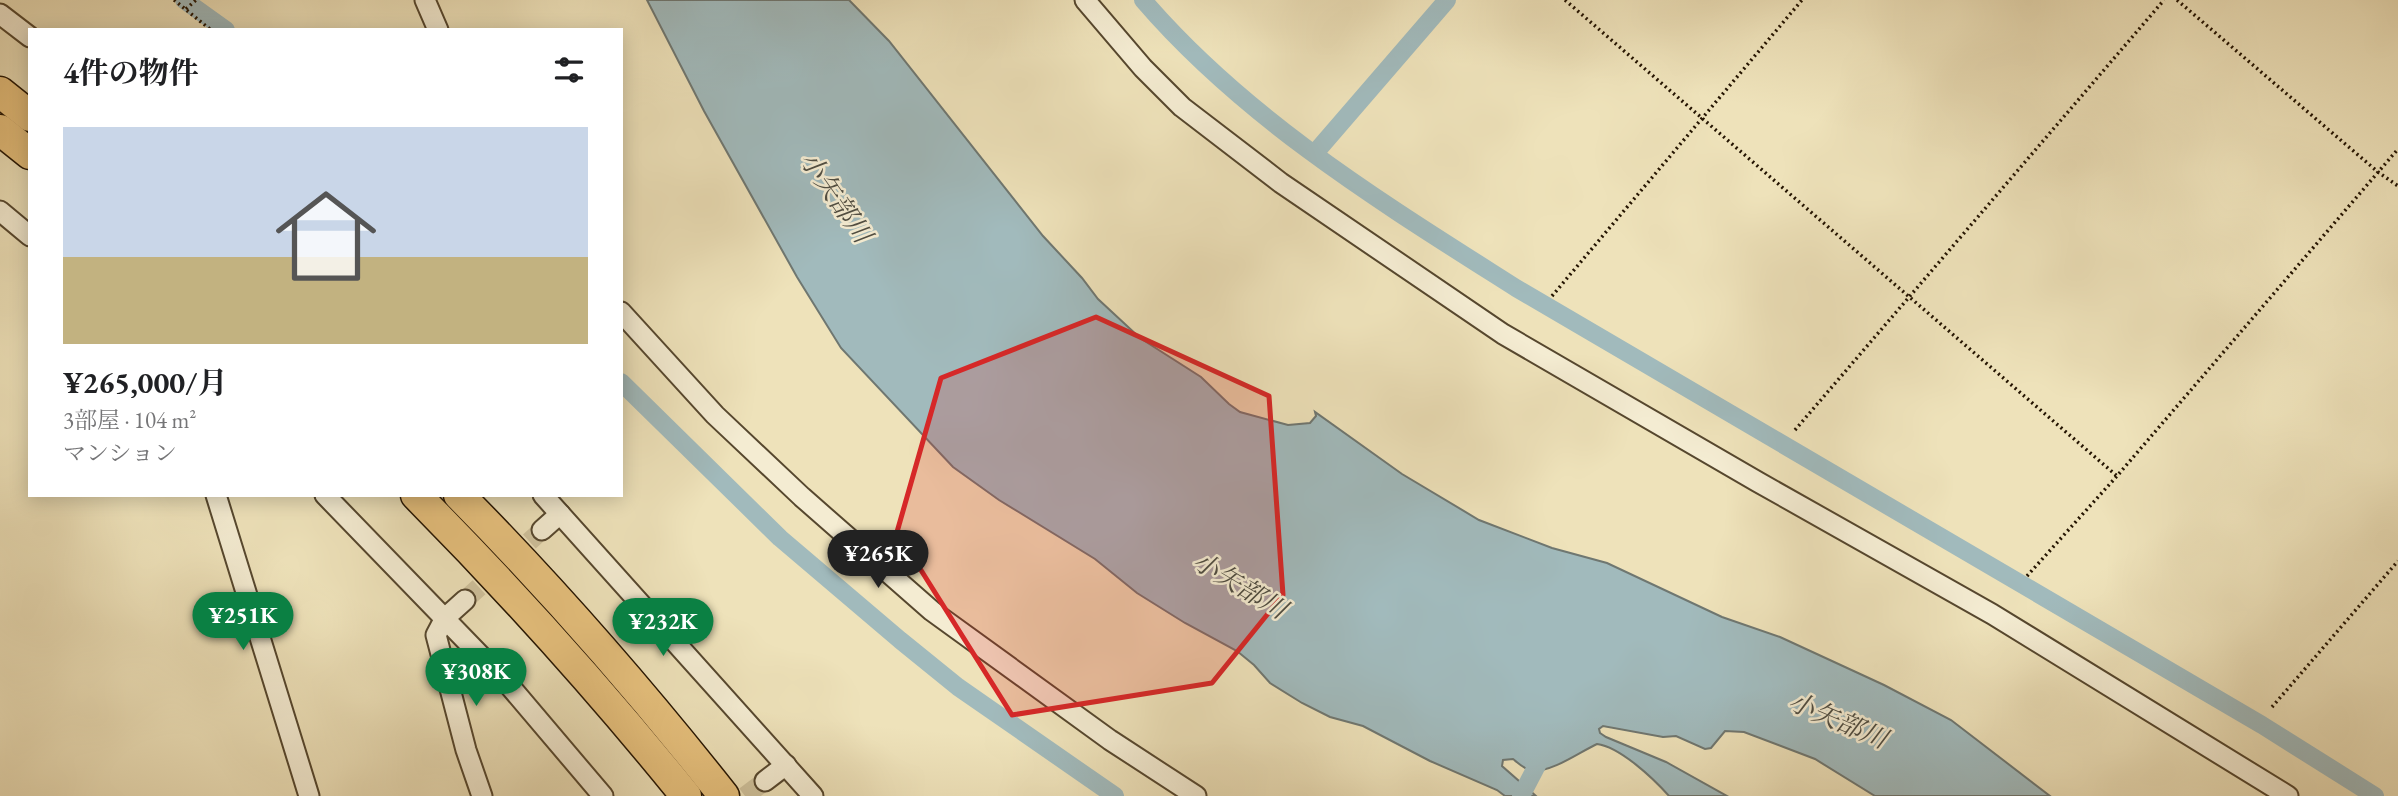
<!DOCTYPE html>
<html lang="ja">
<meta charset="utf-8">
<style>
:root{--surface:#fff;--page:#f2f2f2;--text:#202124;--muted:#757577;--accent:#0b8043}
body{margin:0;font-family:"EB Garamond","Noto Serif JP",serif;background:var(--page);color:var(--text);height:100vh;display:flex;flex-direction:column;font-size:26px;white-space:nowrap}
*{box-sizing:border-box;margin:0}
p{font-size:23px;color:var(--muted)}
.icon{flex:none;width:38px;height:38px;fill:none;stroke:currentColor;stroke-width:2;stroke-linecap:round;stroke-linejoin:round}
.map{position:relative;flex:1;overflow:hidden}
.side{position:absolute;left:28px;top:28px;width:595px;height:469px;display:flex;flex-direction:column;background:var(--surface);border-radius:0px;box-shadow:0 4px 18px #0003}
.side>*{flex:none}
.price{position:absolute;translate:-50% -60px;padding:0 16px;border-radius:24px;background:var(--accent);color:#fff;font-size:23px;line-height:46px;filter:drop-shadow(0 2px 4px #0008)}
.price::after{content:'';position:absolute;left:50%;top:42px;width:21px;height:16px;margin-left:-10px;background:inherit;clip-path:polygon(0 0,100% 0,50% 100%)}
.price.selected{background:#222;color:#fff}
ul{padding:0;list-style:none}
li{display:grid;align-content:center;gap:14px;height:371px;padding:0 35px}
li span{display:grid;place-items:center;height:217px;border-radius:0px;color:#555}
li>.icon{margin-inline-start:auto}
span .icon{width:126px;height:126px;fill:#fffc;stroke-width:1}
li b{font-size:30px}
h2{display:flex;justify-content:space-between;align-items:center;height:84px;padding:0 35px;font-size:30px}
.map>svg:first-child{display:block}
.water{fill:#a1babc;stroke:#6f7771;stroke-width:2}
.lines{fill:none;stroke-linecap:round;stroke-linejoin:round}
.canal{stroke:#a1babc;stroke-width:18}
.minor-tunnel{stroke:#d0c39e;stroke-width:19;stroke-dasharray:19 10;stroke-linecap:butt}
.minor-casing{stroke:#56472e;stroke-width:23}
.highway-casing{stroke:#231300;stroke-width:33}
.path{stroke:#231300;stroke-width:3.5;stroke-dasharray:2 3.5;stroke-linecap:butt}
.minor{stroke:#f4ecd2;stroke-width:19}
.highway{stroke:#e7c17d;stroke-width:30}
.marked{fill:#d62828;fill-opacity:0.2;stroke:#d62828;stroke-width:5;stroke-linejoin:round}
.labels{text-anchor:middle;stroke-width:5;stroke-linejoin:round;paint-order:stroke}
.water-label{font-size:26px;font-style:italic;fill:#4f4d42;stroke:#f4ecd2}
</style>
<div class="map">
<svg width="2398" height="796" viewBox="0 0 2398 796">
<rect width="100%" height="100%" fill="#eee2ba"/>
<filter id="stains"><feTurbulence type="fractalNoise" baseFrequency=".00286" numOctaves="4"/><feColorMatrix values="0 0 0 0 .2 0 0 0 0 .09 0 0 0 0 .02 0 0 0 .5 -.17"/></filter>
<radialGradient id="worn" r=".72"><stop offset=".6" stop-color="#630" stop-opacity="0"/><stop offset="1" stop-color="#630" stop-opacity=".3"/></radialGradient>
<!-- water -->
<path class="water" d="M647 0H849L889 41 1043 236 1082 278 1098 299 1140 338 1201 377 1229 404 1240 412 1288 425 1310 423 1316 416 1315 412 1402 474 1479 520 1552 548 1607 563 1722 617 1780 637 1884 685 1951 720 2050 796H1875L1815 759 1744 732 1725 731 1711 748 1705 749 1676 736 1663 737 1603 726 1599 729 1600 733 1606 737 1666 762 1727 796H1669C1653 778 1620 747 1597 744 1578 753 1554 771 1533 771 1525 770 1518 763 1513 759L1503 760 1502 766 1536 796H1505L1497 790 1430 761 1363 726 1330 717 1302 703 1270 683 1254 665 1237 651 1185 623 1137 593 1095 559 999 500 953 467 841 348 797 277 704 111Z"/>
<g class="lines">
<!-- canal -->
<g class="canal">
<path d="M184 0 226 30"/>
<path d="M1143 0C1246 120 1384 204 1516 288L2262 725 2375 796"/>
<path d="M1315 153 1447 0"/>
<path d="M621 382 780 538 900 640 958 687 1115 796"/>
<path d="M1521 796 1545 750"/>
</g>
<!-- minor-tunnel -->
<g class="minor-tunnel">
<path d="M465 600 542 530"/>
<path d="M745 796 765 781"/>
</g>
<!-- minor casing -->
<g class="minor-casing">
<g id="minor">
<path d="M425 0 438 30"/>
<path d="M1085 0 1143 68 1182 107 1281 183 1503 334 1758 482 1992 614 2288 796"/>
<path d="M0 14 30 37"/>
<path d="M0 211 30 236"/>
<path d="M621 312 715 415 802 497 932 611 1110 740 1196 796"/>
<path d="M216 495 309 796"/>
<path d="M325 495 508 684 603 796"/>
<path d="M543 495 813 796"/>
<path d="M542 530 560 514"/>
<path d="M465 600 445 618 436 635 466 750 482 796"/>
<path d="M765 781 786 765"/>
</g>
</g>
<!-- highway casing -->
<g class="highway-casing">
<g id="highway">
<path d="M0 92 30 116"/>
<path d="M0 130 30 154"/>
<path d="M416 495C511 591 601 691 686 796"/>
<path d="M459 495C553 590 641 691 724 796"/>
</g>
</g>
<!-- path -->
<g class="path">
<path d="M174 0 211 30"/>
<path d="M1565 0 2117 476"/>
<path d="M2177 0 2378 172 2398 186"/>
<path d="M186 9 196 0"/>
<path d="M1552 296 1802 0"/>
<path d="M1795 430 2164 0"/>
<path d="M2027 576 2117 476 2398 149"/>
<path d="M2272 707 2398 561"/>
</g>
<!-- minor -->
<use href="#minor" class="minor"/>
<!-- highway -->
<use href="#highway" class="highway"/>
</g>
<!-- marked area -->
<path class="marked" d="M1096 317 1269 396 1283 595 1212 683 1012 715 897 532 941 378Z"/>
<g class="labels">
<!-- water labels -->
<g class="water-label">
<text transform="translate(836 197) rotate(55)" y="9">小矢部川</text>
<text transform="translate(1240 585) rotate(31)" y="9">小矢部川</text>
<text transform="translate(1838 720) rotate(23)" y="9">小矢部川</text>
</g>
</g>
<rect width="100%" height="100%" filter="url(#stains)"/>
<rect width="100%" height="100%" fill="url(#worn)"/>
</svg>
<b class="price selected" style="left:878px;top:590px">¥265K</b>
<b class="price" style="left:243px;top:652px">¥251K</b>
<b class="price" style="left:663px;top:658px">¥232K</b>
<b class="price" style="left:476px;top:708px">¥308K</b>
<section class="side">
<h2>4件の物件<svg class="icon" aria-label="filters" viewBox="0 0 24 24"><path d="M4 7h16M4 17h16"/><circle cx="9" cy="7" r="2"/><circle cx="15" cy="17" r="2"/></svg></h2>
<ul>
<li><span style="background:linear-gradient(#c9d6e8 60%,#c2b280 0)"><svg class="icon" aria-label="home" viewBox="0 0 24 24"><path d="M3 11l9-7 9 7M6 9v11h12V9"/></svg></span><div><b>¥265,000/月</b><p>3部屋 · 104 m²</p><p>マンション</p></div></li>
</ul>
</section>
</div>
